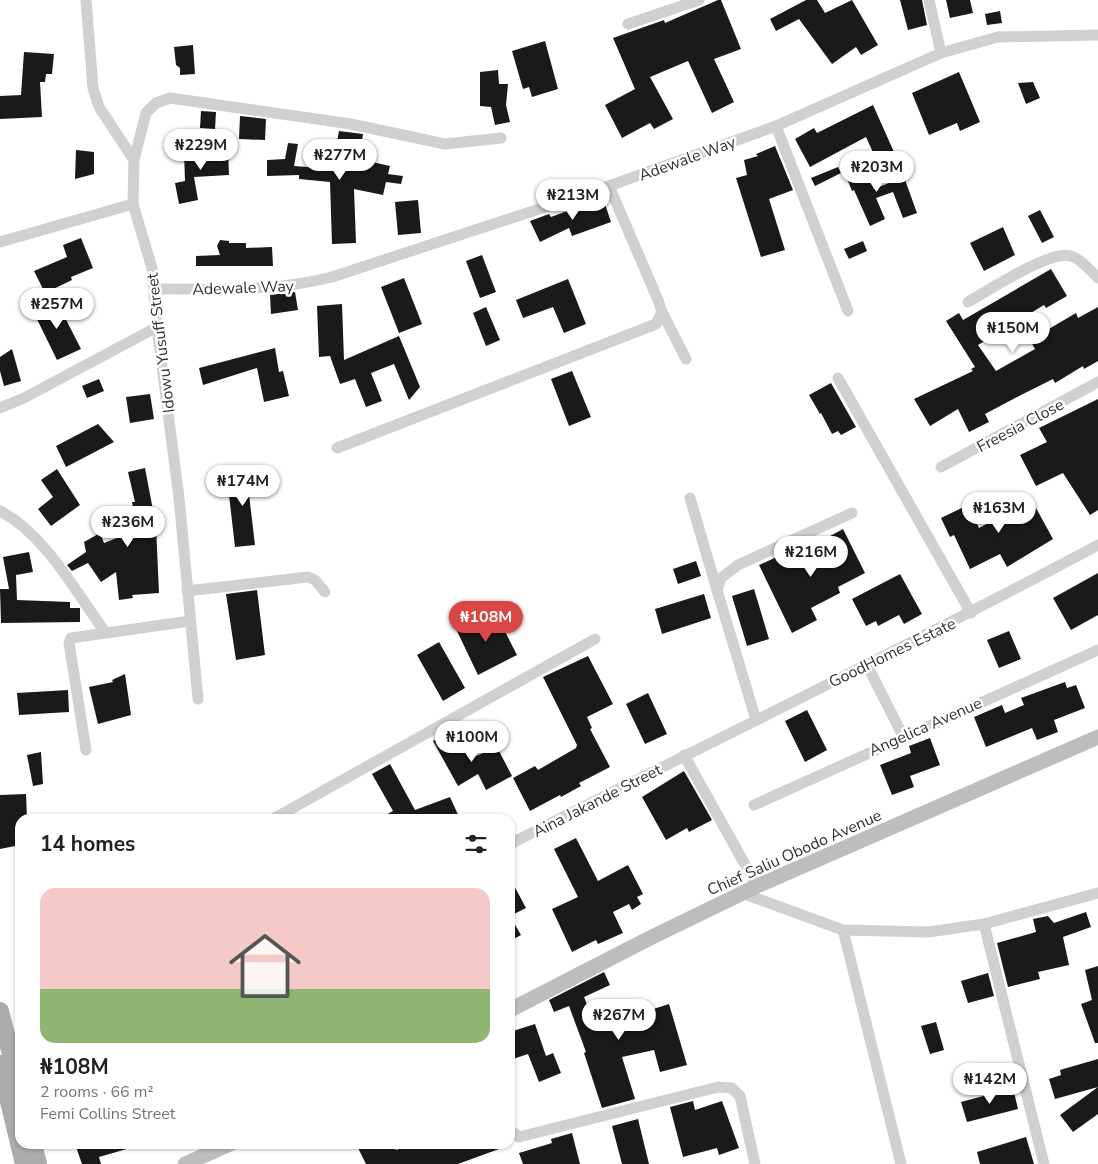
<!DOCTYPE html>
<meta charset="utf-8">
<style>
:root{--surface:#fff;--page:#f6f6f6;--text:#202124;--muted:#757577;--line:#e0e0e0;--accent:#d94646}
body{margin:0;font-family:"Nunito Sans",sans-serif;background:var(--page);color:var(--text);height:100vh;display:flex;flex-direction:column;font-size:19px;white-space:nowrap}
*{box-sizing:border-box;margin:0}
p{font-size:16px;color:var(--muted)}
.icon{flex:none;width:28px;height:28px;fill:none;stroke:currentColor;stroke-width:2;stroke-linecap:round;stroke-linejoin:round}
.map{position:relative;flex:1;overflow:hidden}
.drawer{position:absolute;left:15px;top:814px;width:500px;height:335px;display:flex;flex-direction:column;background:var(--surface);border-radius:15px;box-shadow:0 1px 4px #0004}
.drawer>*{flex:none}
.price{position:absolute;translate:-50% -42px;padding:0 11px;border-radius:18px;background:#fff;color:#222;font-size:16px;line-height:32px;filter:drop-shadow(0 1px 2px #0008)}
.price::after{content:'';position:absolute;left:50%;top:30px;width:15px;height:11px;margin-left:-8px;background:inherit;clip-path:polygon(0 0,100% 0,50% 100%)}
.price.active{background:var(--accent);color:#fff}
ul{padding:0;list-style:none}
li{display:grid;align-content:center;gap:10px;height:265px;padding:0 25px}
li+li{border-top:1px solid var(--line)}
li span{display:grid;place-items:center;height:155px;border-radius:15px;color:#555}
li>.icon{margin-inline-start:auto}
span .icon{width:90px;height:90px;fill:#fffc;stroke-width:1}
li b{font-size:21px}
h2{display:flex;justify-content:space-between;align-items:center;height:60px;padding:0 25px;font-size:21px}
.map>svg:first-child{display:block}
.building{fill:#1a1a1a}
.lines{fill:none;stroke-linecap:round;stroke-linejoin:round}
.street{stroke:#d0d0d0;stroke-width:11}
.secondary{stroke:#bdbdbd;stroke-width:15}
.primary{stroke:#ababab;stroke-width:18}
.labels{text-anchor:middle;stroke-width:5;stroke-linejoin:round;paint-order:stroke}
.street-label{font-size:16px;fill:#333;stroke:#fff}
</style>
<div class="map">
<svg width="1098" height="1164" viewBox="0 0 1098 1164">
<rect width="100%" height="100%" fill="#fff"/>
<!-- building -->
<g class="building">
<path d="M718 0H721L741 49 714 59 734 102 712 113 688 61 650 77 673 119 654 129 650 123 622 138 605 105 635 89 613 38 664 20 665 23Z"/>
<path d="M806 0H817L825 13 852 0 878 45 861 55 856 47 832 64 799 19 776 31 770 19Z"/>
<path d="M900 0H922L927 25 908 30Z"/>
<path d="M946 0H970L973 13 950 18Z"/>
<path d="M1000 11 1002 23 987 25 985 14Z"/>
<path d="M545 41 558 89 532 97 529 87 523 89 512 51Z"/>
<path d="M193 45 195 74 180 75V68L176 65 174 47Z"/>
<path d="M24 52 54 54 52 74H46L45 82H40L42 117 0 119V96L21 95Z"/>
<path d="M498 70 499 84H508L506 105 510 122 495 125 491 107 480 106V72Z"/>
<path d="M959 72 980 122 960 131 957 123 929 135 912 93Z"/>
<path d="M1033 82 1040 98 1026 104 1018 83Z"/>
<path d="M873 105 894 152 876 159 866 137 810 167 795 139 814 128 817 133Z"/>
<path d="M201 111 216 112 215 129 200 128Z"/>
<path d="M240 116 266 119 265 140 239 139Z"/>
<path d="M339 131 363 134 359 159 390 166 388 174 403 176 401 184 386 182 383 195 354 189 356 243 332 244 330 182 299 179V175L267 176V160L285 159 288 143 298 144 294 166 332 169Z"/>
<path d="M775 146 793 190 769 199 785 250 761 257 736 178 747 175 744 160 758 156 756 154Z"/>
<path d="M228 149 229 175 194 177 198 200 179 204 175 183 185 181 184 151Z"/>
<path d="M76 150 94 152V174L75 179Z"/>
<path d="M862 158 874 189 904 177 917 213 903 218 893 192 876 198 885 219 870 226 854 190 852 191 842 166Z"/>
<path d="M838 167 841 173 815 186 811 178Z"/>
<path d="M603 198 611 222 572 236 569 228 540 242 530 221 549 214 551 217Z"/>
<path d="M418 200 421 233 398 235 395 202Z"/>
<path d="M1040 210 1054 237 1042 243 1028 216Z"/>
<path d="M1003 227 1015 255 984 271 970 243Z"/>
<path d="M81 238 93 268 71 277 72 280 45 293 34 271 67 257 63 245Z"/>
<path d="M220 240 229 241V243H246V248L272 247 273 266H196V256L220 255 217 246Z"/>
<path d="M863 241 867 251 849 259 844 249Z"/>
<path d="M482 255 496 292 480 298 466 261Z"/>
<path d="M1051 269 1067 296 1046 308 1044 305 978 345 996 371 1035 349 1030 340 1076 313 1078 318 1098 307V361L1084 369 1083 366 1055 383 1053 379 1021 395 985 414 989 422 969 432 958 409 930 426 914 399 973 371 971 369 975 367 946 321 959 313 963 320Z"/>
<path d="M404 278 422 324 399 333 381 287Z"/>
<path d="M568 279 586 324 564 333 553 307 523 318 516 300Z"/>
<path d="M295 292 298 310 271 314 270 295Z"/>
<path d="M56 300 81 349 57 360 33 311Z"/>
<path d="M342 304 344 360 399 336 420 387 409 400 394 364 371 373 382 401 366 407 355 379 340 384 330 356 319 357 317 306Z"/>
<path d="M486 307 500 340 486 346 473 313Z"/>
<path d="M275 348 279 372 283 371 289 396 264 402 257 368 203 385 199 368Z"/>
<path d="M12 349 21 381 4 386 0 371V357Z"/>
<path d="M572 371 591 417 569 426 551 379Z"/>
<path d="M99 379 104 391 87 398 82 386Z"/>
<path d="M831 383 856 427 841 435 838 431 832 434 821 413 820 414 809 395Z"/>
<path d="M150 394 154 419 130 423 126 397Z"/>
<path d="M1098 399V510L1090 515 1063 473 1036 486 1020 455 1047 442 1039 428Z"/>
<path d="M98 424 114 442 66 467 56 446Z"/>
<path d="M145 468 156 526 159 593 132 595 133 598 119 600 116 572 101 582 88 563 72 571 67 565 86 552 84 542 100 533 104 543 137 530 132 502H135L128 472Z"/>
<path d="M57 469 80 505 51 526 38 509 53 497 41 480Z"/>
<path d="M263 472 265 483 248 486 255 545 235 547 227 478Z"/>
<path d="M1030 497 1053 539 1007 567 1000 554 970 569 954 535 950 537 941 518 968 505 979 528 1013 510 1011 508Z"/>
<path d="M843 529 865 573 838 587 840 593 811 608 817 620 792 633 759 565 783 554 786 560Z"/>
<path d="M29 552 33 572 16 575 17 600 70 602V608H80V622L1 623 0 589H9L3 557Z"/>
<path d="M696 561 701 576 678 584 673 569Z"/>
<path d="M1098 573V615L1071 630 1053 598Z"/>
<path d="M900 574 922 614 904 624 899 615 878 626 876 621 866 626 852 599Z"/>
<path d="M754 589 769 639 747 646 732 596Z"/>
<path d="M257 590 265 655 236 660 226 594Z"/>
<path d="M704 594 711 618 662 634 655 609Z"/>
<path d="M495 612 517 655 478 675 456 629Z"/>
<path d="M1009 631 1021 659 999 668 987 640Z"/>
<path d="M439 642 465 688 443 701 417 655Z"/>
<path d="M588 656 613 704 587 717 592 728 590 729 610 767 579 783 581 786 561 797 560 795 530 811 513 778 535 766 538 770 576 748 577 745 543 677Z"/>
<path d="M125 674 131 715 98 724 89 687 113 682 112 680Z"/>
<path d="M1065 682 1067 688 1076 685 1085 708 1054 720 1058 732 1037 740 1032 728 986 747 974 717 1002 705 1005 713 1024 705 1021 698Z"/>
<path d="M68 690 69 712 19 715 17 693Z"/>
<path d="M648 693 667 734 645 744 626 704Z"/>
<path d="M807 710 827 750 805 762 785 721Z"/>
<path d="M453 730 469 759 497 747 512 776 486 790 478 774 458 786 433 741Z"/>
<path d="M930 738 940 765 910 776 914 787 892 795 880 765 911 753 909 746Z"/>
<path d="M41 752 43 784 33 786 27 755Z"/>
<path d="M390 764 415 810 450 797 460 819H378L393 811 372 774Z"/>
<path d="M684 771 712 820 689 832 687 828 666 840 642 797Z"/>
<path d="M26 794 27 819H20V845L0 849V795Z"/>
<path d="M576 838 598 881 628 865 643 894 637 897 641 904 632 910 629 904 613 912 623 933 598 944 596 940 572 952 552 909 578 897 554 849Z"/>
<path d="M510 878 526 908 510 916 521 935 510 941Z"/>
<path d="M1086 912 1091 927 1063 937 1069 965 1038 972 1040 979 1008 987 997 943 1036 932 1033 919 1048 916 1054 923Z"/>
<path d="M1098 966V1043H1095L1081 1004 1092 1000 1085 970Z"/>
<path d="M604 972 610 985 584 997 590 1012 608 1006 618 1032 649 1025 644 1012 669 1004 687 1065 660 1072 654 1050 622 1057 635 1099 602 1108 584 1053 586 1052 569 1006 554 1012 549 1000Z"/>
<path d="M988 973 994 996 968 1003 961 981Z"/>
<path d="M936 1022 944 1050 930 1054 921 1026Z"/>
<path d="M535 1024 546 1056 553 1053 561 1073 539 1082 528 1054 510 1060V1032Z"/>
<path d="M1098 1059V1114L1073 1132 1060 1115 1098 1087 1055 1099 1049 1079 1061 1075 1060 1070Z"/>
<path d="M1013 1088 1018 1109 967 1122 961 1102Z"/>
<path d="M693 1101 695 1110 722 1101 739 1148 719 1155 717 1148 683 1157 670 1107Z"/>
<path d="M638 1119 649 1164H622L612 1126Z"/>
<path d="M572 1133 580 1164H523L519 1153 552 1143 551 1139Z"/>
<path d="M1026 1137 1034 1164H980L977 1152Z"/>
<path d="M75 1144H137V1146L99 1157 101 1164H82Z"/>
<path d="M356 1144H392L396 1150 414 1144 510 1145 458 1164H366Z"/>
</g>
<g class="lines">
<!-- street -->
<g class="street">
<path d="M86 0 93 88 99 107 134 160 133 204 152 268 157 327 179 498 198 699"/>
<path d="M929 0 941 53"/>
<path d="M628 24 699 0"/>
<path d="M776 126 848 311"/>
<path d="M134 160 146 113 156 103 170 98 351 124 445 144 501 138"/>
<path d="M0 242 133 204"/>
<path d="M154 289C214 289 274 292 332 277L609 186 776 126 941 53 998 37 1098 35"/>
<path d="M968 302C988 291 1051 249 1071 256 1081 259 1091 271 1098 278"/>
<path d="M662 312 686 359"/>
<path d="M838 378 971 613"/>
<path d="M0 408 24 398 157 327"/>
<path d="M337 448 656 324 662 312 658 300 609 186"/>
<path d="M941 467 1098 382"/>
<path d="M690 498 717 590"/>
<path d="M0 511C44 533 76 592 105 632"/>
<path d="M187 591 308 577 315 580 325 592"/>
<path d="M867 665 903 736"/>
<path d="M756 720 717 590 721 578 738 565 852 513"/>
<path d="M86 750 69 643 71 638 190 621"/>
<path d="M684 755 757 886"/>
<path d="M754 805 1098 650"/>
<path d="M273 819 595 639"/>
<path d="M510 844C706 744 904 649 1098 545"/>
<path d="M742 893 843 930 928 932 984 924 1098 893"/>
<path d="M984 924 1044 1164"/>
<path d="M843 930 901 1164"/>
<path d="M510 1130 519 1137 718 1087 732 1088 740 1096 755 1164"/>
</g>
<!-- secondary -->
<g class="secondary">
<path d="M510 1010 650 938 757 886 1098 737"/>
<path d="M185 1164 230 1144"/>
</g>
<!-- primary -->
<g class="primary">
<path d="M0 1011 20 1090"/>
<path d="M0 1064 24 1164"/>
<path d="M33 1144 38 1164"/>
</g>
</g>
<g class="labels">
<!-- street labels -->
<g class="street-label">
<text transform="translate(687 158) rotate(-20)" y="6">Adewale Way</text>
<text transform="translate(243 287) rotate(-2)" y="6">Adewale Way</text>
<text transform="translate(160 343) rotate(-97)" y="6">Idowu Yusuff Street</text>
<text transform="translate(1020 425) rotate(-28)" y="6">Freesia Close</text>
<text transform="translate(892 652) rotate(-26)" y="6">GoodHomes Estate</text>
<text transform="translate(925 726) rotate(-24)" y="6">Angelica Avenue</text>
<text transform="translate(597 800) rotate(-27)" y="6">Aina Jakande Street</text>
<text transform="translate(794 852) rotate(-24)" y="6">Chief Saliu Obodo Avenue</text>
</g>
</g>
</svg>
<b class="price" style="left:201px;top:171px">₦229M</b>
<b class="price" style="left:340px;top:181px">₦277M</b>
<b class="price" style="left:877px;top:193px">₦203M</b>
<b class="price" style="left:573px;top:221px">₦213M</b>
<b class="price" style="left:57px;top:330px">₦257M</b>
<b class="price" style="left:1013px;top:354px">₦150M</b>
<b class="price" style="left:243px;top:507px">₦174M</b>
<b class="price" style="left:999px;top:534px">₦163M</b>
<b class="price" style="left:128px;top:548px">₦236M</b>
<b class="price" style="left:811px;top:578px">₦216M</b>
<b class="price active" style="left:486px;top:643px">₦108M</b>
<b class="price" style="left:472px;top:763px">₦100M</b>
<b class="price" style="left:619px;top:1041px">₦267M</b>
<b class="price" style="left:990px;top:1105px">₦142M</b>
<section class="drawer">
<h2>14 homes<svg class="icon" aria-label="filters" viewBox="0 0 24 24"><path d="M4 7h16M4 17h16"/><circle cx="9" cy="7" r="2"/><circle cx="15" cy="17" r="2"/></svg></h2>
<ul>
<li><span style="background:linear-gradient(#f6c9c9 65%,#8fb573 0)"><svg class="icon" aria-label="home" viewBox="0 0 24 24"><path d="M3 11l9-7 9 7M6 9v11h12V9"/></svg></span><div><b>₦108M</b><p>2 rooms · 66 m²</p><p>Femi Collins Street</p></div></li>
</ul>
</section>
</div>
